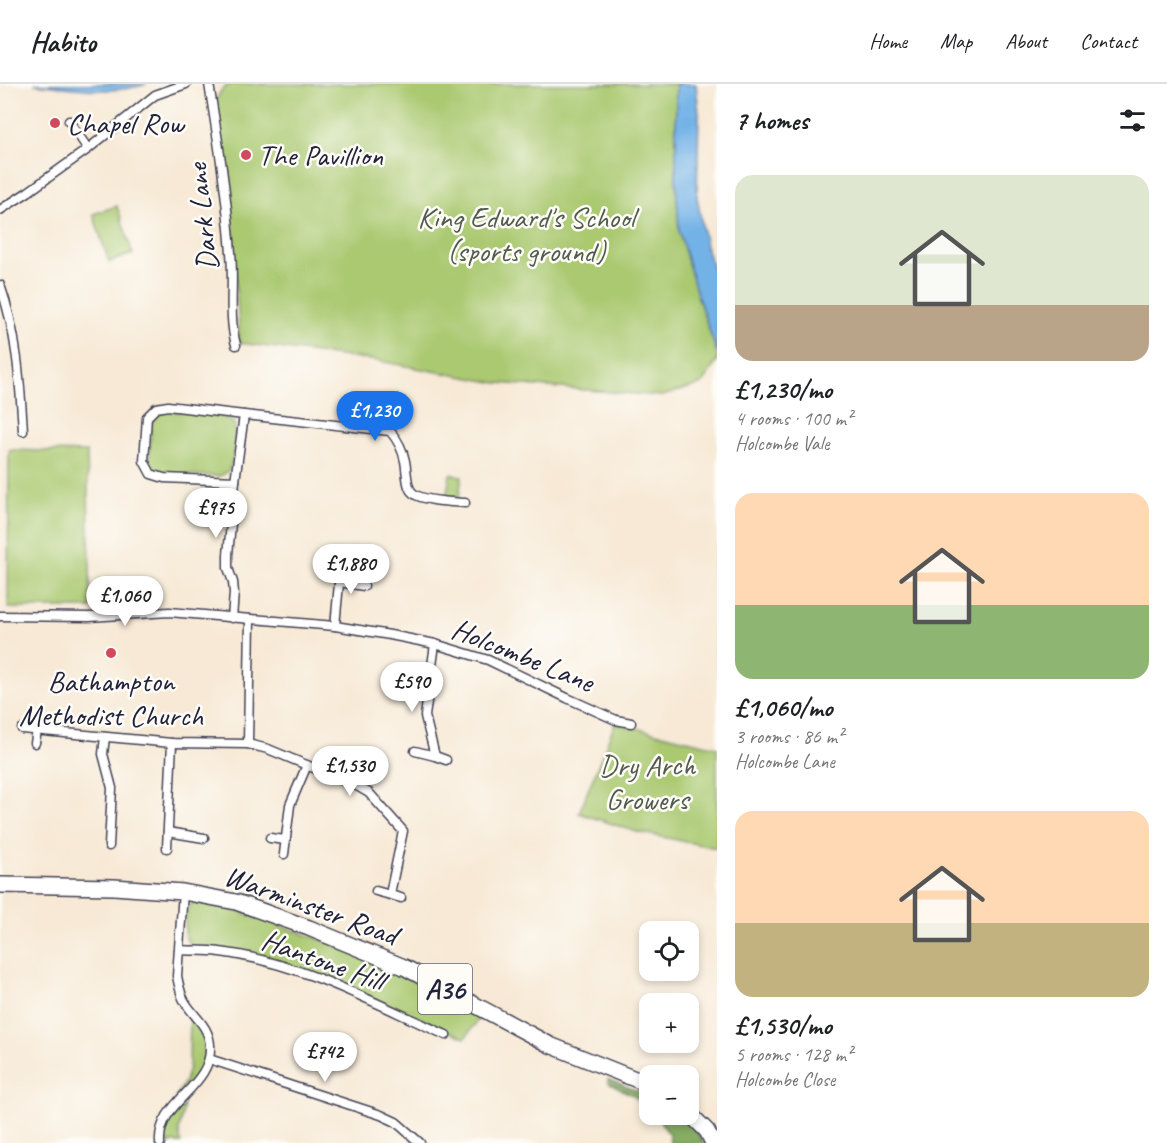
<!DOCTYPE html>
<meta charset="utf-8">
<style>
:root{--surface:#fff;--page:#f6f6f6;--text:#202124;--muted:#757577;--line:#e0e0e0;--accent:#1a73e8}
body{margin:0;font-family:Caveat,sans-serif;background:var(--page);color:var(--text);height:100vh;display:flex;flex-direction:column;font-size:22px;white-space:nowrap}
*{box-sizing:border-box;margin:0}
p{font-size:20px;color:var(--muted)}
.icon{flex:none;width:33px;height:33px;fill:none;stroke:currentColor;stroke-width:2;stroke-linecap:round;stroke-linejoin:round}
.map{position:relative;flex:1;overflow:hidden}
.drawer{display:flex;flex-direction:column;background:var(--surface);width:450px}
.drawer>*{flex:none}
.tools{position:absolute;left:639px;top:837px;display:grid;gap:12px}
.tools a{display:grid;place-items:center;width:60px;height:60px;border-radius:12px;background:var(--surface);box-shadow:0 3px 9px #0003;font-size:30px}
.price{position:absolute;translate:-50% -51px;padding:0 14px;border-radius:21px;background:#fff;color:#222;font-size:20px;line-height:39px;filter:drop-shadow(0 2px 3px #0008)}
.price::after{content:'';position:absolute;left:50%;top:36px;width:18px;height:14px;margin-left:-9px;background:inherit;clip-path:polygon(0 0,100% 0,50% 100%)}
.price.current{background:var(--accent);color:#fff}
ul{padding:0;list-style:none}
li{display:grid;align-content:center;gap:12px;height:318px;padding:0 18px}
li span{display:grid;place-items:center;height:186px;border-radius:18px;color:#555}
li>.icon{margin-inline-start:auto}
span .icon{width:108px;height:108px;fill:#fffc;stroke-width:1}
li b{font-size:26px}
h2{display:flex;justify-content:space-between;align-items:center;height:72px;padding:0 18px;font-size:26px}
header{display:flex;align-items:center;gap:36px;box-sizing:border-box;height:84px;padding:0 30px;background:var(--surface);border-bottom:2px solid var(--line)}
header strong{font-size:28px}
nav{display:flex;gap:33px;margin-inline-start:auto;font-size:21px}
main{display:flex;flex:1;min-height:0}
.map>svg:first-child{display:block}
.green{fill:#aac971;stroke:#667656;stroke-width:1.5}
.forest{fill:#87ad63;stroke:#54684f;stroke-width:1.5}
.water{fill:#73b2e7;stroke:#4a6a91;stroke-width:1.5}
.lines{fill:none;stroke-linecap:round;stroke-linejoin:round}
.minor-casing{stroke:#424052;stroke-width:11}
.trunk-casing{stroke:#424052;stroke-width:18}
.minor{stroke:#fff;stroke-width:8}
.trunk{stroke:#fff;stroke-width:15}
.poi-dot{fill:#d1495b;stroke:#fdfcf7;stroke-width:2}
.labels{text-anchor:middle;stroke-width:5;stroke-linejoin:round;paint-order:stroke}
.shield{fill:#fdfcf7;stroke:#646373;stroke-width:1.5}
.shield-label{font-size:28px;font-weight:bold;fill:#22223b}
.poi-label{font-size:30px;fill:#22223b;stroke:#fdfcf7;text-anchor:start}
.street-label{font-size:30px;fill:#22223b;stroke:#fdfcf7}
.park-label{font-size:30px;fill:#525c4e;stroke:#fdfcf7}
</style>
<header>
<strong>Habito</strong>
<nav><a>Home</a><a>Map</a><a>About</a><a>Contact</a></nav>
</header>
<main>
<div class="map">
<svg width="717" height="1059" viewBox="0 0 717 1059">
<rect width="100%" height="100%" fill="#fdfcf7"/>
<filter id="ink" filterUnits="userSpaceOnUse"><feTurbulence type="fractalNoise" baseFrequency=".0167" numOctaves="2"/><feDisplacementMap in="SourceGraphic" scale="12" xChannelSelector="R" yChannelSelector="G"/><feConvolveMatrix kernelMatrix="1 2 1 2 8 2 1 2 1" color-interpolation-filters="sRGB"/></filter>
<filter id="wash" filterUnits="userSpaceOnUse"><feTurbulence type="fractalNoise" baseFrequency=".008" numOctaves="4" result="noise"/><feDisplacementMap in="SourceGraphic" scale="24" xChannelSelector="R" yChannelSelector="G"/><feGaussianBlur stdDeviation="1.35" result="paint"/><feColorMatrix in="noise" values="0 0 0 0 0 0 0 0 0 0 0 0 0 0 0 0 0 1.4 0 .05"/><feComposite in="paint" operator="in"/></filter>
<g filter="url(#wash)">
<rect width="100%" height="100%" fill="#f7e9d5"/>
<!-- green -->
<g class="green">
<path d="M230 0H676V93L679 147 697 210 717 269V277L702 300 662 312 497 299 379 277 240 259 234 170 214 20 222 5Z"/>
<path d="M117 122 133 170 109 178 93 130Z"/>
<path d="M168 326 223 332 234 339C237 347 234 380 228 387 226 389 223 390 220 392L165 390 154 386 149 376 152 335 158 328Z"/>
<path d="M9 366 87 368 91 524H8Z"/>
<path d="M450 390 462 392 459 413 454 416 446 415Z"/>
<path d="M615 639 717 663V764L637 748 579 729Z"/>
<path d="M202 818 232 825 328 858 416 895 481 932 465 954 318 891 192 863C181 853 184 832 191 820Z"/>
<path d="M190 931C206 946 212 973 198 991 192 1000 182 1007 175 1015L185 997 189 983Z"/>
<path d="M184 1021 179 1046 181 1059H166C163 1041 172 1032 184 1021Z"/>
</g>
<!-- forest -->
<g class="forest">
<path d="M608 995 649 1012V1025L633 1011 608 999Z"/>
<path d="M656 1031H680L692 1040 704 1059H670L669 1050Z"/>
</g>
<!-- water -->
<g class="water">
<path d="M34 0H147C111 12 71 3 34 0Z"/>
<path d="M676 0H696L699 29 697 113 706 163 717 197V269L697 210 679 147 676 93Z"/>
</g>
</g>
<g filter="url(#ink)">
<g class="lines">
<!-- minor casing -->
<g class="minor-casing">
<g id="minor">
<path d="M209 0C218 56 227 112 231 169 234 200 228 231 236 261"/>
<path d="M69 37 88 65"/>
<path d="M0 126 28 108 88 65 155 11 186 0"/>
<path d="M0 201C17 248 20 297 23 347"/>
<path d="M168 322 244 331 235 397 164 394 151 390 144 377 147 333 156 324Z"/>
<path d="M244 331 390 347C397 355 403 367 405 377 407 386 406 404 413 409 422 417 452 418 465 419"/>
<path d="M339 498 364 502"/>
<path d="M0 532 89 533 169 528 335 542 390 551 435 560 488 576 567 614 616 636 631 639"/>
<path d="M232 534 234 509 233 498 228 484V471L235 397"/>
<path d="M335 542 341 478"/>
<path d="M435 560 425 632 435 672 446 676"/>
<path d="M22 645 172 659 248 660 250 535"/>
<path d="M105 653 103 670 112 704 109 762"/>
<path d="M35 659 37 646"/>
<path d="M248 660 268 665 357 702 369 709 403 747 390 810"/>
<path d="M415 667 435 672"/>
<path d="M168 748 204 754"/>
<path d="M270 754 285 756"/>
<path d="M167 764 172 659"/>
<path d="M284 770 290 721 307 681"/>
<path d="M376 807 401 814"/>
<path d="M179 866C192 867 207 866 220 868 300 878 374 919 446 951"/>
<path d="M209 975 381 1031 396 1038 420 1059"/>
<path d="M160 1059C157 1017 213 1004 210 961 209 942 194 933 185 918 180 910 179 901 177 892L183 808"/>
</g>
</g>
<!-- trunk casing -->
<g class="trunk-casing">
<g id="trunk">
<path d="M0 801 114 803 183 808 236 818 309 844 404 883 550 961 650 1001"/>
<path d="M688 1028 707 1047 713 1059"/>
</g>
</g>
<!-- minor -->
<use href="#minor" class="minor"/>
<!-- trunk -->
<use href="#trunk" class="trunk"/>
</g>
</g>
<!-- markers -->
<g class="poi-dot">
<circle cx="55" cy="39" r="6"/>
<circle cx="246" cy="71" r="6"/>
<circle cx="111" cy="569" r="6"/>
</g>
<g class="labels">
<!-- shield labels -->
<rect class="shield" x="418" y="880" width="54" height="50" rx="4.5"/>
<g class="shield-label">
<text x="445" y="915">A36</text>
</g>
<!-- poi labels -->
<g class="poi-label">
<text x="67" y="49">Chapel Row</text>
<text x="258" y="81">The Pavillion</text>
<text x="111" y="607" text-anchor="middle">Bathampton<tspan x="111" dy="34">Methodist Church</tspan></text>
</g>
<!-- street labels -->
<g class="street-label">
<text transform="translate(202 133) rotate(-96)" y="10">Dark Lane</text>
<text transform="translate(523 571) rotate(22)" y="10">Holcombe Lane</text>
<text transform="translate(311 821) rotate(20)" y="10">Warminster Road</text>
<text transform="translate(323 876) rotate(20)" y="10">Hantone Hill</text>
</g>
<!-- park labels -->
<g class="park-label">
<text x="526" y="143">King Edward's School<tspan x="526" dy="34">(sports ground)</tspan></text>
<text x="647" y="691">Dry Arch<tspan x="647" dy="34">Growers</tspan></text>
</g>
</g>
</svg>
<div class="tools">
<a><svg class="icon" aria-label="locate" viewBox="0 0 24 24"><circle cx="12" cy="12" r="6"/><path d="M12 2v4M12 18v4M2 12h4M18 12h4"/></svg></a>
<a>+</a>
<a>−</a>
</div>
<b class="price current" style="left:375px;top:358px">£1,230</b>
<b class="price" style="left:216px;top:455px">£975</b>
<b class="price" style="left:351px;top:511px">£1,880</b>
<b class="price" style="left:125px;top:543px">£1,060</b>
<b class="price" style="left:412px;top:629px">£590</b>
<b class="price" style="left:350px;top:713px">£1,530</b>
<b class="price" style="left:325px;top:999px">£742</b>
</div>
<section class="drawer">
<h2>7 homes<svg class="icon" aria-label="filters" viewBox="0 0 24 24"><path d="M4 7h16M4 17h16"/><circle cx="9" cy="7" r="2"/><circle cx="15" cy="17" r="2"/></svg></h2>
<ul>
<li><span style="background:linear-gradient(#dfe7d0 70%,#b9a48a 0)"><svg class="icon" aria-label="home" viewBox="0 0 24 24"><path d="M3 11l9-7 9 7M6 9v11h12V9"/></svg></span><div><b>£1,230/mo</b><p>4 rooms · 100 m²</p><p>Holcombe Vale</p></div></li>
<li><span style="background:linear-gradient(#ffd9b3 60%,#8fb573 0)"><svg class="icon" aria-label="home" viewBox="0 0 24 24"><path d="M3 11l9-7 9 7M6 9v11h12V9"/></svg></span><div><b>£1,060/mo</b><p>3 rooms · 86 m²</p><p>Holcombe Lane</p></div></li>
<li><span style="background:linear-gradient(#ffd9b3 60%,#c2b280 0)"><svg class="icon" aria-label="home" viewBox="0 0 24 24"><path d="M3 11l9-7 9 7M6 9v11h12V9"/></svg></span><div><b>£1,530/mo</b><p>5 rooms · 128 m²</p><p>Holcombe Close</p></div></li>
</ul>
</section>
</main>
